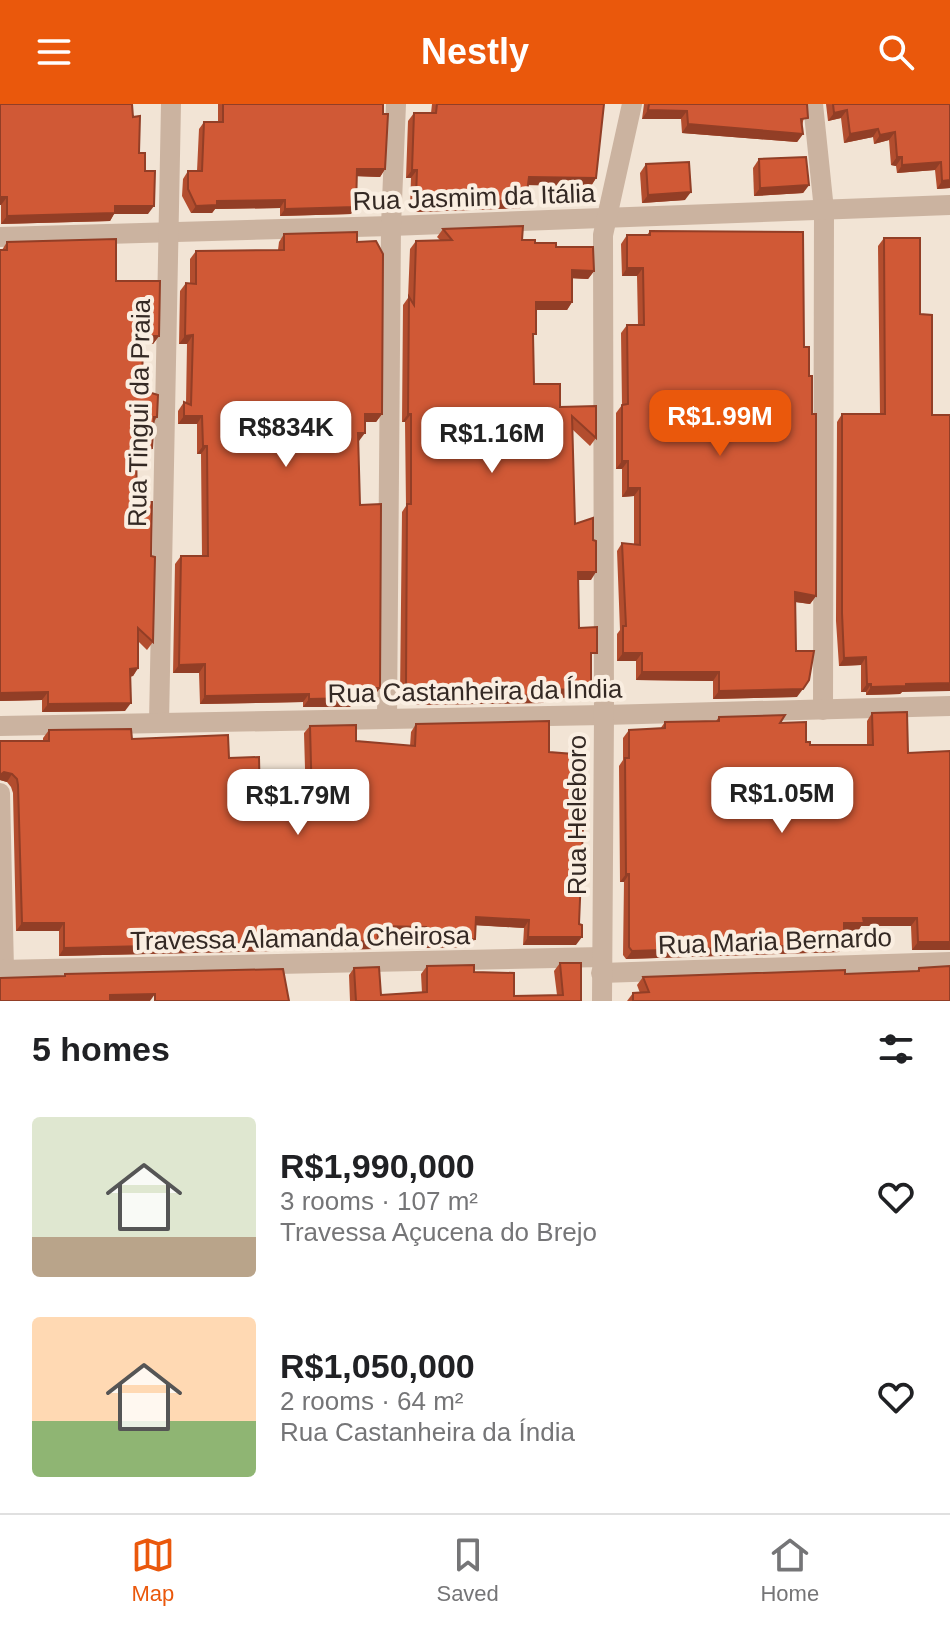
<!DOCTYPE html>
<meta charset="utf-8">
<style>
:root{--surface:#fff;--page:#f2f2f2;--text:#202124;--muted:#757577;--line:#e0e0e0;--accent:#ea580c}
body{margin:0;font-family:Arial,sans-serif;background:var(--page);color:var(--text);height:100vh;display:flex;flex-direction:column;font-size:30px;white-space:nowrap}
*{box-sizing:border-box;margin:0}
p{font-size:26px;color:var(--muted)}
.icon{flex:none;width:44px;height:44px;fill:none;stroke:currentColor;stroke-width:2;stroke-linecap:round;stroke-linejoin:round}
.map{position:relative;height:897px;overflow:hidden}
.sheet{display:flex;flex-direction:column;background:var(--surface);flex:1}
.sheet>*{flex:none}
.price{position:absolute;translate:-50% -68px;padding:0 18px;border-radius:16px;background:#fff;color:#222;font-size:26px;line-height:52px;filter:drop-shadow(0 2px 4px #0008)}
.price::after{content:'';position:absolute;left:50%;top:48px;width:24px;height:18px;margin-left:-12px;background:inherit;clip-path:polygon(0 0,100% 0,50% 100%)}
.price.on{background:var(--accent);color:#fff}
ul{padding:0;list-style:none}
li{display:flex;align-items:center;gap:24px;height:200px;padding:0 32px}
li span{display:grid;place-items:center;flex:none;width:224px;height:160px;border-radius:8px;color:#555}
li>.icon{margin-inline-start:auto}
span .icon{width:96px;height:96px;fill:#fffc;stroke-width:1}
li b{font-size:34px}
h2{display:flex;justify-content:space-between;align-items:center;height:96px;padding:0 32px;font-size:34px}
header{display:flex;justify-content:space-between;align-items:center;height:104px;padding:0 32px;background:var(--accent);color:#fff;font-size:36px;font-weight:700}
.dock{display:flex;justify-content:space-around;align-items:center;height:112px;border-top:2px solid var(--line);background:var(--surface);font-size:22px;color:var(--muted)}
.dock a{display:grid;justify-items:center;gap:4px}
.dock .on{color:var(--accent)}
.map>svg:first-child{display:block}
.lines{fill:none;stroke-linecap:round;stroke-linejoin:round}
.minor{stroke:#cbb3a0;stroke-width:20}
.wall{fill:#b34d2e}
.shaded-wall{fill:#923e26}
.building{fill:#d05936;stroke:#923e26;stroke-width:2}
.labels{text-anchor:middle;stroke-width:8;stroke-linejoin:round;paint-order:stroke}
.street-label{font-size:26px;fill:#342924;stroke:#faeee1}
</style>
<header><svg class="icon" aria-label="menu" viewBox="0 0 24 24"><path d="M4 6h16M4 12h16M4 18h16"/></svg>Nestly<svg class="icon" aria-label="search" viewBox="0 0 24 24"><circle cx="10" cy="10" r="6"/><path d="M15 15l6 6"/></svg></header>
<div class="map">
<svg width="950" height="897" viewBox="0 0 950 897">
<rect width="100%" height="100%" fill="#f2e4d5"/>
<g class="lines">
<!-- minor -->
<g class="minor">
<path d="M813 0 824 106 823 606"/>
<path d="M0 133 391 122 950 101"/>
<path d="M387 615 391 122 396 0"/>
<path d="M159 619 171 0"/>
<path d="M0 622 604 611 950 602"/>
<path d="M0 689 4 866"/>
<path d="M0 866 602 853"/>
<path d="M601 869 950 858"/>
<path d="M602 897 604 611 603 131 632 0"/>
</g>
</g>
<!-- wall -->
<g class="wall">
<path d="M0 0 133 13 139 49 145 67 148 110H114L110 117 1 120V101H0Z"/>
<path d="M218 0H383L385 65 380 73 357 72 351 110 280 112V104L215 105 212 109H191L182 92 183 75 188 67H197L199 25 204 18H218Z"/>
<path d="M432 0H604L596 74 591 82 528 81 526 96 521 104 417 108 410 101 411 74H406L408 17 414 9H431Z"/>
<path d="M644 0H807L802 22 803 30 797 38 682 29 681 15H642Z"/>
<path d="M826 0H950V84L937 85 935 66 897 69 896 62 891 61 889 36 874 40 873 33 844 39 841 14 828 17Z"/>
<path d="M759 55 809 81 803 89 754 92 753 64Z"/>
<path d="M646 60 685 96 642 99 640 69Z"/>
<path d="M443 125 522 136 556 143 594 167 588 175 572 174V198L567 206H536L533 234 534 280 560 303 596 302V334L590 342 572 325 575 420 591 476H579V524L591 558 585 592 574 594 547 593 543 599 413 601V591L400 592 402 408 406 402 405 318H402L403 201 408 194 410 145 416 137 440 136 437 133Z"/>
<path d="M650 127 804 243 809 272 816 492 810 500 795 498 797 593 713 595V577L636 576V557H617V530L620 526 617 447 622 439 634 440V392L622 393V365H616V309L622 301 621 229 627 221H638L637 172H622L621 140 627 131H647Z"/>
<path d="M284 130 357 138 382 310 376 318H365L358 337 360 401 380 584 374 592H366L364 596H354L350 603H303V598L200 600 199 569H173L175 460 181 452H202L201 350H197V320H178V307L184 298 186 299 187 240H179L180 187 186 179 190 180V155L196 147 278 146 279 138Z"/>
<path d="M884 134 920 210 932 311 902 588 900 590 866 591V588H861V561L839 562 836 517 837 318 842 310H880L878 142Z"/>
<path d="M7 138 116 177 159 232 153 240H142V286L157 313 154 318 147 352 136 353 137 398 151 452 153 538 147 546 138 537V564L133 572 130 573 125 607 42 608V596L0 597V146H2Z"/>
<path d="M872 609 908 649 950 647V846H912L911 822H861L858 827H844V840L839 848 626 855 623 851 624 778H620L619 662 623 656V634L629 626 660 625 665 618 716 617 719 613 780 619 810 641H867V617Z"/>
<path d="M416 620 549 648 576 841H523L524 824 476 821 470 843 421 844V831L378 830V837L373 845 328 846V843L274 844 272 847 59 852V827H16L13 689 11 683 7 678 0 676V637H43V634L49 626 132 635 229 654 260 700 306 699 304 629 310 622 356 637 410 642 411 628Z"/>
<path d="M560 859 581 897H350L349 871 354 864 381 891 422 889 421 870 427 862 474 868 514 892 557 891 554 867Z"/>
<path d="M919 864 950 897H627L633 889H640L637 881 643 873 845 870 917 867Z"/>
</g>
<!-- shaded-wall -->
<g class="shaded-wall">
<path d="M648 6 687 7 681 15H642Z"/>
<path d="M847 6 841 14 828 17 834 9Z"/>
<path d="M688 20 803 30 797 38 682 29Z"/>
<path d="M878 25 873 33 844 39 850 30Z"/>
<path d="M895 28 889 36 874 40 880 31Z"/>
<path d="M897 53H902L896 62 891 61Z"/>
<path d="M941 58 935 66 897 69 902 61Z"/>
<path d="M357 65H385L380 73 351 72Z"/>
<path d="M412 66H417L411 74H406Z"/>
<path d="M529 73 596 74 591 82 523 81Z"/>
<path d="M950 76V84L937 85 942 77Z"/>
<path d="M809 81 803 89 754 92 760 84Z"/>
<path d="M691 88 685 96 642 99 648 91Z"/>
<path d="M0 93H7L1 101H0Z"/>
<path d="M285 96 280 104 215 105 212 109H191L196 102 217 97Z"/>
<path d="M526 96 521 104 417 108 422 100Z"/>
<path d="M115 102H154L148 110H114L110 117 1 120 7 112Z"/>
<path d="M356 103 351 110 280 112 285 105Z"/>
<path d="M627 164H643L637 172H622Z"/>
<path d="M572 166 594 167 588 175 566 174Z"/>
<path d="M536 198H572L567 206H531Z"/>
<path d="M193 231 187 240H179L185 232Z"/>
<path d="M143 232H159L153 240H137Z"/>
<path d="M365 310H382L376 318H359Z"/>
<path d="M408 310H411L405 318H402Z"/>
<path d="M184 312H202L197 320H178Z"/>
<path d="M358 329H365L359 337H352Z"/>
<path d="M203 342H207L201 350H197Z"/>
<path d="M152 344 147 352 131 353 136 345Z"/>
<path d="M622 357H628L622 365H616Z"/>
<path d="M628 384H640L634 392 622 393Z"/>
<path d="M578 468H596L591 476H573Z"/>
<path d="M795 488 816 492 810 500 789 497Z"/>
<path d="M623 549H642L636 557H617Z"/>
<path d="M866 553 861 561 839 562 844 554Z"/>
<path d="M205 560 199 569H173L179 561Z"/>
<path d="M138 564 133 572 124 573 130 565Z"/>
<path d="M642 568H719L713 577 636 576Z"/>
<path d="M950 579V587L902 588 900 590 866 591 871 583 906 580Z"/>
<path d="M867 580H871L866 588H861Z"/>
<path d="M406 583H419L413 591 400 592Z"/>
<path d="M369 584H380L374 592H366L364 596H354L350 603H303L309 595 356 588Z"/>
<path d="M591 584 585 592 574 594 547 593 543 599 413 601 418 593 548 585Z"/>
<path d="M803 585 797 593 713 595 719 587Z"/>
<path d="M48 588 42 596 0 597V589Z"/>
<path d="M309 590 303 598 200 600 205 592Z"/>
<path d="M131 599 125 607 42 608 48 600Z"/>
<path d="M4 668 12 670 7 678 0 676V671Z"/>
<path d="M626 770H629L624 778H620Z"/>
<path d="M476 813 529 816 524 824 471 821Z"/>
<path d="M863 814H917L911 822H861L858 827H838L844 819Z"/>
<path d="M22 819H64L59 827H16Z"/>
<path d="M377 822 426 823 421 831 372 830Z"/>
<path d="M528 833H582L576 841H523Z"/>
<path d="M334 835 328 843 274 844 272 847 59 852 64 844Z"/>
<path d="M475 835 470 843 421 844 426 836Z"/>
<path d="M378 837 373 845 328 846 334 838Z"/>
<path d="M918 838H950V846H912Z"/>
<path d="M844 840 839 848 626 855 632 847Z"/>
<path d="M155 890 150 897H106L110 891Z"/>
</g>
<!-- building -->
<g class="building">
<path d="M0 0H132L133 13 140 12 139 49H145V67H155L154 102H115V109L7 112V93H0Z"/>
<path d="M223 0H383V10H388L385 65H357L356 103 285 105V96L217 97V101L196 102 188 85V67H202L204 18H223Z"/>
<path d="M437 0H604L596 74 529 73 526 96 422 100 416 93 417 66H412L414 9H436Z"/>
<path d="M649 0H807L808 14 801 15 803 30 688 20 687 7 648 6Z"/>
<path d="M833 0H950V76L942 77 941 58 902 61V53H897L895 28 880 31 878 25 850 30 847 6 834 9Z"/>
<path d="M806 53 809 81 760 84 759 55Z"/>
<path d="M689 58 691 88 648 91 646 60Z"/>
<path d="M523 122 522 136H535V139H556V143H593L594 167 572 166V198H536V230H533L534 280H560V303L596 302V334L572 312 575 420 593 414V436L596 437V468H578L579 524 597 523V549H591V584L580 586 548 585V591L418 593 419 583H406L407 400H411V310H408L409 193 414 201 416 137 452 136 443 125Z"/>
<path d="M650 127 803 128 804 243H809V272H812V310H816V492L795 488 796 547H814L809 576 803 585 719 587V568H642V549H623V522H626L622 439 640 441V384H628V357H622V301L628 300 627 221H644L643 164H627V131H650Z"/>
<path d="M357 128V138L376 137 383 150 382 310H365V329H358L360 401 381 400 380 584H369V588H356V594L309 595V590L205 592V560L179 561 181 452H208L207 342H203L202 312H184V298L191 301 193 231 185 232 186 179 196 180V147L284 146V130Z"/>
<path d="M884 134H920V210L932 211V311H950V579L906 580V582L871 583V580H867L866 553 844 554 842 509V310H885Z"/>
<path d="M116 135V177H160L159 232H143L142 286 158 291 157 313H154L152 344 136 345 137 398H152L151 452 155 453 153 538 138 524V564L130 565 131 599 48 600V588L0 589V146H7V138Z"/>
<path d="M907 608 908 649 950 647V838H918L917 814H863L864 819H844V840L632 847 629 843V770H626L625 654H629V626L665 624V618L719 617V613L785 611 780 619 806 618V638H810V641H873L872 609Z"/>
<path d="M549 617V648L586 651 579 820 582 821V833H528L529 816 476 813 475 835 426 836V823L377 822 378 837 334 838V835L277 837 278 839 64 844V819H22L18 681 17 675 12 670 4 668 0 671V637H49V626L131 625 132 635 228 631 229 654 259 653 260 700 312 699 310 622 356 621V637L415 642 416 620Z"/>
<path d="M560 859H581V897H356L354 864 379 863 381 891 427 888V862L474 861V868L514 869V892L563 891Z"/>
<path d="M950 862V897H633V889L649 888 643 873 845 866V870L919 867V864Z"/>
<path d="M283 865 289 897H155V890L110 891V897H0V874L65 872V870Z"/>
</g>
<g class="labels">
<!-- street labels -->
<g class="street-label">
<text transform="translate(474 93) rotate(-2)" y="9">Rua Jasmim da Itália</text>
<text transform="translate(139 309) rotate(-89)" y="9">Rua Tingui da Praia</text>
<text transform="translate(475 587) rotate(-1)" y="9">Rua Castanheira da Índia</text>
<text transform="translate(577 711) rotate(-90)" y="9">Rua Heleboro</text>
<text transform="translate(300 834) rotate(-1)" y="9">Travessa Alamanda Cheirosa</text>
<text transform="translate(775 837) rotate(-2)" y="9">Rua Maria Bernardo</text>
</g>
</g>
</svg>
<b class="price on" style="left:720px;top:354px">R$1.99M</b>
<b class="price" style="left:286px;top:365px">R$834K</b>
<b class="price" style="left:492px;top:371px">R$1.16M</b>
<b class="price" style="left:782px;top:731px">R$1.05M</b>
<b class="price" style="left:298px;top:733px">R$1.79M</b>
</div>
<section class="sheet">
<h2>5 homes<svg class="icon" aria-label="filters" viewBox="0 0 24 24"><path d="M4 7h16M4 17h16"/><circle cx="9" cy="7" r="2"/><circle cx="15" cy="17" r="2"/></svg></h2>
<ul>
<li><span style="background:linear-gradient(#dfe7d0 75%,#b9a48a 0)"><svg class="icon" aria-label="home" viewBox="0 0 24 24"><path d="M3 11l9-7 9 7M6 9v11h12V9"/></svg></span><div><b>R$1,990,000</b><p>3 rooms · 107 m²</p><p>Travessa Açucena do Brejo</p></div><svg class="icon" aria-label="heart" viewBox="0 0 24 24"><path d="M12 20l-8-8c-3-5 5-10 8-4 3-6 11-1 8 4z"/></svg></li>
<li><span style="background:linear-gradient(#ffd9b3 65%,#8fb573 0)"><svg class="icon" aria-label="home" viewBox="0 0 24 24"><path d="M3 11l9-7 9 7M6 9v11h12V9"/></svg></span><div><b>R$1,050,000</b><p>2 rooms · 64 m²</p><p>Rua Castanheira da Índia</p></div><svg class="icon" aria-label="heart" viewBox="0 0 24 24"><path d="M12 20l-8-8c-3-5 5-10 8-4 3-6 11-1 8 4z"/></svg></li>
</ul>
</section>
<nav class="dock">
<a class="on"><svg class="icon" aria-label="map" viewBox="0 0 24 24"><path d="M3 6l6-2 6 2 6-2v14l-6 2-6-2-6 2zM9 4v14M15 6v14"/></svg>Map</a>
<a><svg class="icon" aria-label="saved" viewBox="0 0 24 24"><path d="M7 4h10v16l-5-4-5 4z"/></svg>Saved</a>
<a><svg class="icon" aria-label="home" viewBox="0 0 24 24"><path d="M3 11l9-7 9 7M6 9v11h12V9"/></svg>Home</a>
</nav>
